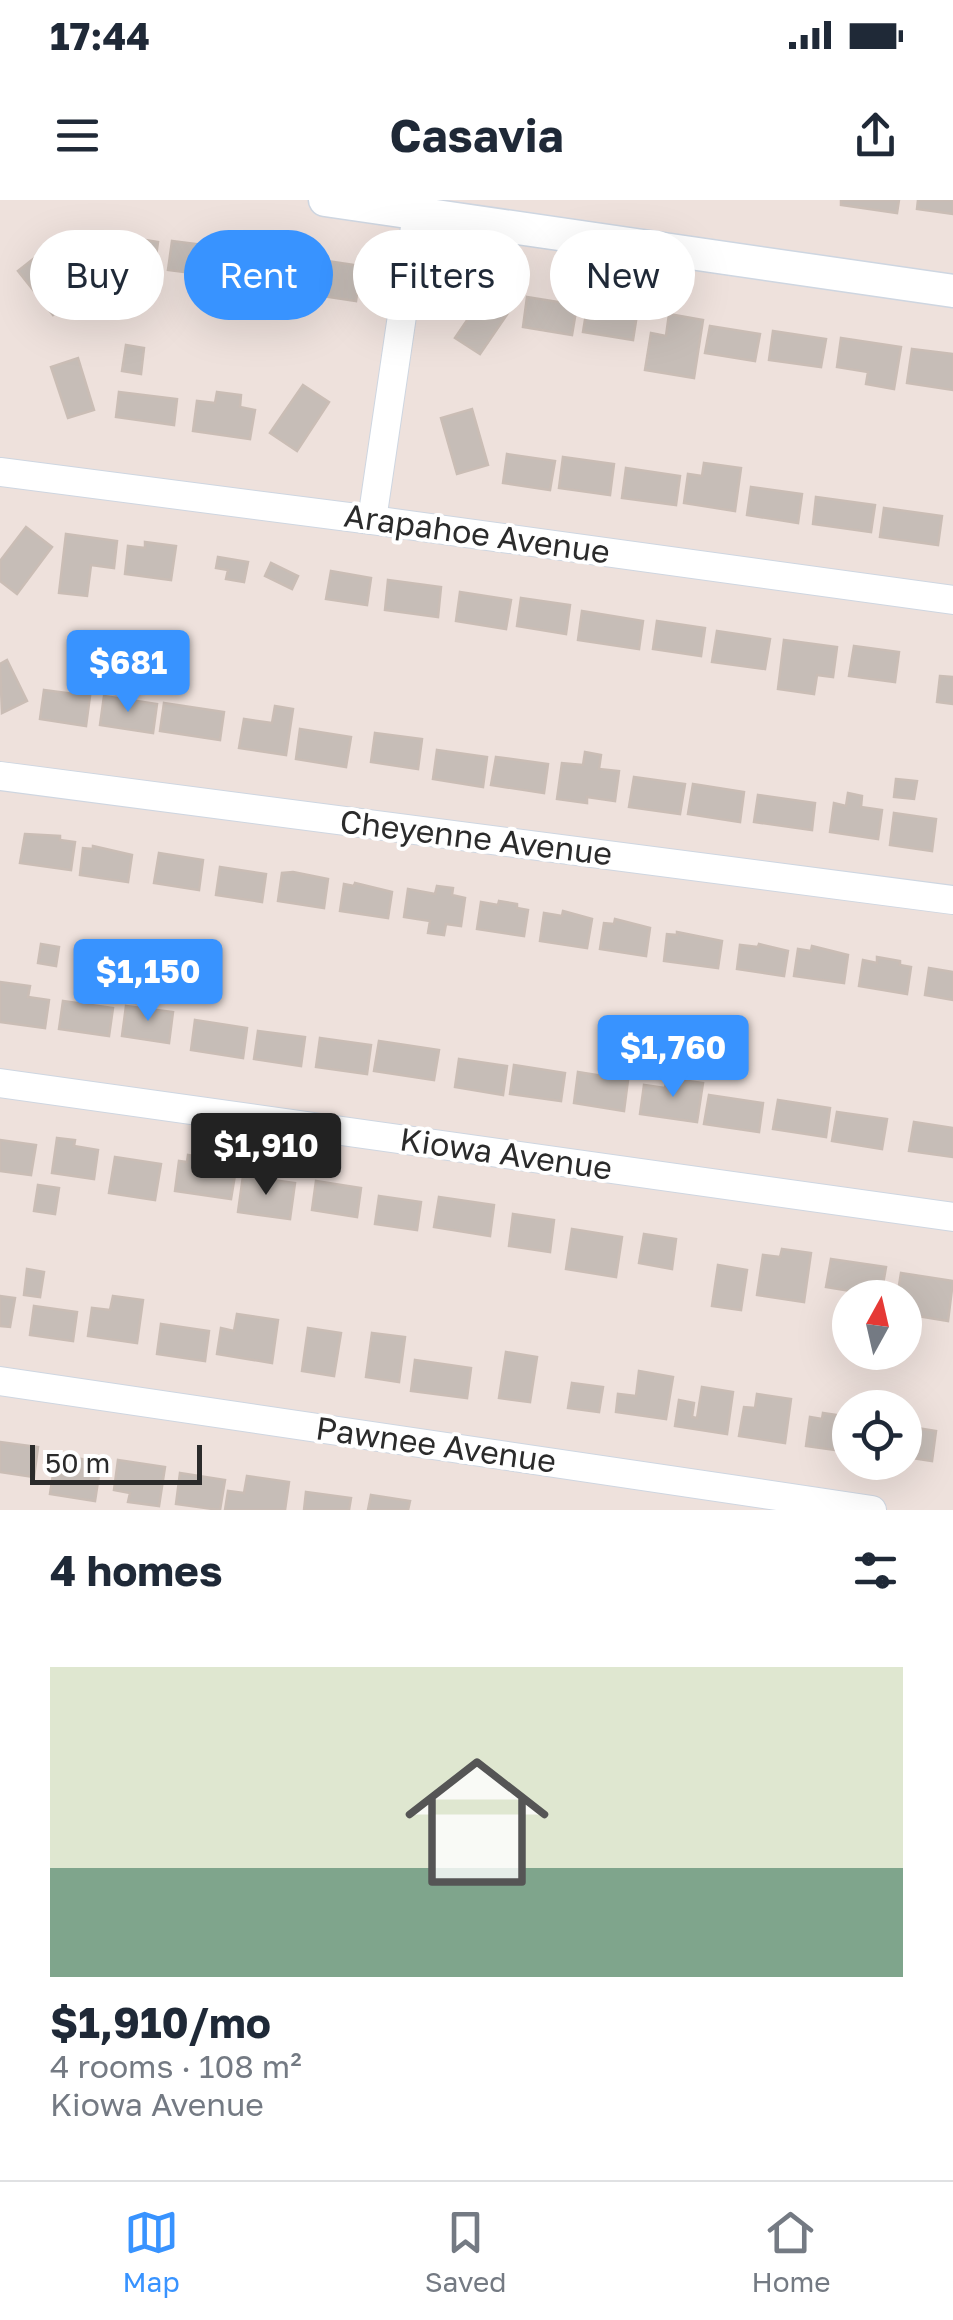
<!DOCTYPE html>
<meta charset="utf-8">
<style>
:root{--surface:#fff;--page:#f2f2f3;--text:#1f2937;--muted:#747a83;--line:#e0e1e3;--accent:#3893ff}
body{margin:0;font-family:"Golos Text",sans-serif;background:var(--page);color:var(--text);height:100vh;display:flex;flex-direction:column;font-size:38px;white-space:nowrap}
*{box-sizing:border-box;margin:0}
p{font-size:32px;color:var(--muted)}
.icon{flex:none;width:55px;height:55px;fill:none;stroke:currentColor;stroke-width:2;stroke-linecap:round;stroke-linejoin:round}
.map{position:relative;height:1310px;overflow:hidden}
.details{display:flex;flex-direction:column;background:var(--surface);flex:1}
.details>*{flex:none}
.banner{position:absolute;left:30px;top:30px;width:895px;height:90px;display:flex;gap:20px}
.needle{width:65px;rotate:8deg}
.buttons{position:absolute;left:832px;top:1080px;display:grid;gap:20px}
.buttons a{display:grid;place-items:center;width:90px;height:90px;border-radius:50%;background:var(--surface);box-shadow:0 10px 40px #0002;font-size:50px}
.scale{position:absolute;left:30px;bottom:25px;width:172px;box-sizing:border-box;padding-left:10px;border:5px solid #2b2b2b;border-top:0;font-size:28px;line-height:35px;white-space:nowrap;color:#2b2b2b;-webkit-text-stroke:8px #fff;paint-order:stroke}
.price{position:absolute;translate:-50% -85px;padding:0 22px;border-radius:10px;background:var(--accent);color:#fff;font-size:32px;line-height:65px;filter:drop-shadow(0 2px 5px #0008)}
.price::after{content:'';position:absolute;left:50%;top:60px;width:30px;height:22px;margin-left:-15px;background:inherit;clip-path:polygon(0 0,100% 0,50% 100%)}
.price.active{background:#222;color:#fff}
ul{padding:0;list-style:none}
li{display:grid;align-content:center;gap:20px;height:530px;padding:0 50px}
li+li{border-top:2px solid var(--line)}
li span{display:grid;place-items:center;height:310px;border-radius:0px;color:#555}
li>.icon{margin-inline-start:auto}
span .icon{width:180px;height:180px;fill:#fffc;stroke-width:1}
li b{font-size:42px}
h2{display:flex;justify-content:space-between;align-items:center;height:120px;padding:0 50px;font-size:42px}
.chip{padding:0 35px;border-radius:45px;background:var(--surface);box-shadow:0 10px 40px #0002;font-size:35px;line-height:90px}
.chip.active{background:var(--accent);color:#fff}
.status{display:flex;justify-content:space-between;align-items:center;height:70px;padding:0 50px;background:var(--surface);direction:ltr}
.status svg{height:28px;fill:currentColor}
header{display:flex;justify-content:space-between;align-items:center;height:130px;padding:0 50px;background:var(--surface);font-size:45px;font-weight:700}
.dock{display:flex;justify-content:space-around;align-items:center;height:140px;border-top:2px solid var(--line);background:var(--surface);font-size:28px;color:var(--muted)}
.dock a{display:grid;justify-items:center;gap:5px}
.dock .active{color:var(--accent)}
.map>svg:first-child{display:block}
.building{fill:#c6bdb7;stroke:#cabdb5;stroke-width:2.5}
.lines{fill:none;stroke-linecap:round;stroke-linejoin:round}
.minor-casing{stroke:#ced6e1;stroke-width:30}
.tertiary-casing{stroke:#ced6e1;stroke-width:35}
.minor{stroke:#fff;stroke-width:28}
.tertiary{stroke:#fff;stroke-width:32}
.labels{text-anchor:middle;stroke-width:8;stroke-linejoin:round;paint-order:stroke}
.street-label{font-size:32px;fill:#2b2b2b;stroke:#fff}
</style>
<div class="status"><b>17:44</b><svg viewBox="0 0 49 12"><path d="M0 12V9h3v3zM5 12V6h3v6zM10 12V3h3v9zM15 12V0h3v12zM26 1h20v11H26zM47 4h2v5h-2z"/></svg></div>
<header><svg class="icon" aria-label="menu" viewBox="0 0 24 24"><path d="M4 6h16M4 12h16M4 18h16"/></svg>Casavia<svg class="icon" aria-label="share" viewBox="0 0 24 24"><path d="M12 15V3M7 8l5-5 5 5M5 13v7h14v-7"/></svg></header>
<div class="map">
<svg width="953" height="1310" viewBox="0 0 953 1310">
<rect width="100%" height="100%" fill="#eee1dc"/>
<!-- building -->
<g class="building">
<path d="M841 0H899L897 13 841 5Z"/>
<path d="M918 0H953V14L917 9Z"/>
<path d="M109 34 158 42 152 85 119 80 121 70 103 68Z"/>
<path d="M172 41 220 47 216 76 168 70Z"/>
<path d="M234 51 281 57 277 87 230 80Z"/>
<path d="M42 52 76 96 53 115 18 71Z"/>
<path d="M294 56 361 66 356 101 289 91Z"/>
<path d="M487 91 512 107 480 154 455 138Z"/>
<path d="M527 97 577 105 572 135 523 127Z"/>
<path d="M588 101 638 108 633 140 583 132Z"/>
<path d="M669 114 703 120 694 178 645 170 651 133 666 136Z"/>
<path d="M710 126 760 134 755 161 705 153Z"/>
<path d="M773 131 826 139 821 167 769 160Z"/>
<path d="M841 138 901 147 894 189 866 184 868 172 837 167Z"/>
<path d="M126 145 144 148 141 174 122 171Z"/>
<path d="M912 149 953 154V190L907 183Z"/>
<path d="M78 158 94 210 68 218 51 167Z"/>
<path d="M303 185 329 202 297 251 270 233Z"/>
<path d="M119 192 177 199 174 225 116 217Z"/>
<path d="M217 192 241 195 240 207 255 210 250 239 193 231 197 201 215 203Z"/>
<path d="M472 209 488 265 457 274 441 218Z"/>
<path d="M507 254 555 261 550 290 503 283Z"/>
<path d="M563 257 614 264 610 295 559 288Z"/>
<path d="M704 263 741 268 735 311 684 303 688 274 702 276Z"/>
<path d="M626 268 680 276 676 305 622 298Z"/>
<path d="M751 287 802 294 798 323 747 315Z"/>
<path d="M816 297 875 305 871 332 813 324Z"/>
<path d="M884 308 942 316 938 345 880 337Z"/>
<path d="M26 327 52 347 17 394 0 381V361Z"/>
<path d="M66 334 117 341 114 368 91 365 87 396 59 393Z"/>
<path d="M145 342 176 346 171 380 125 374 128 346 145 348Z"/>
<path d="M218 357 248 362 244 382 226 379 228 370 216 368Z"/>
<path d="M271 363 298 376 292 389 265 376Z"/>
<path d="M331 371 371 378 367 405 326 399Z"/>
<path d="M388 380 441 387 438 417 385 410Z"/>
<path d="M460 392 511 400 506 429 456 421Z"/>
<path d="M521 398 570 405 566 434 517 426Z"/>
<path d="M582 411 643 421 639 449 578 440Z"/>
<path d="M657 421 705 428 701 456 653 449Z"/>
<path d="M717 431 770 439 765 469 712 462Z"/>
<path d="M784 440 837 447 833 477 817 475 814 494 778 489Z"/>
<path d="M854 446 899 452 895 482 849 476Z"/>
<path d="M7 460 27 501 2 513 0 464Z"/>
<path d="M940 476 953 477V504L937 502Z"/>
<path d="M44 490 90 496 86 526 40 519Z"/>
<path d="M104 496 157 504 153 533 100 525Z"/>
<path d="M164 503 224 512 220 540 160 531Z"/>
<path d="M275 506 293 509 286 555 239 548 244 519 272 523Z"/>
<path d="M300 529 351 537 346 567 296 559Z"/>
<path d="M375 533 422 539 418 569 371 562Z"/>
<path d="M437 550 487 557 483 587 433 579Z"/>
<path d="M585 552 601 555 599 569 619 571 615 601 587 597V603L557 599 562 563 583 565Z"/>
<path d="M496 557 548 564 544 593 491 585Z"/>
<path d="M634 577 685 584 680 614 629 607Z"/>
<path d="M896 579 917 581 914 599 894 597Z"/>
<path d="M693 584 744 592 740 622 688 614Z"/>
<path d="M848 593 862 596 861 607 882 610 878 639 830 632 834 603 846 606Z"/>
<path d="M758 595 815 603 812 630 754 622Z"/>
<path d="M894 613 936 619 932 651 890 645Z"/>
<path d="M25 634 60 636V640L75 642 71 670 20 663Z"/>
<path d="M93 646 132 655 128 682 80 675 83 648 93 649Z"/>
<path d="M159 653 203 660 199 690 154 683Z"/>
<path d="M220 667 266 674 262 702 216 695Z"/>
<path d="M293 672 328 679 324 708 278 701 282 673Z"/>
<path d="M355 683 392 692 388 718 340 711 344 684 354 686Z"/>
<path d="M437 686 453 688 452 695 465 698 461 726 446 724 444 735 428 733 430 721 404 717 408 689 435 694Z"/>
<path d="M499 701 517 704V708L528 710 524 736 477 729 481 702 498 705Z"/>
<path d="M563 711 592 719 587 748 540 741 544 713 562 716Z"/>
<path d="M615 719 650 728 646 756 600 749 604 723 614 724Z"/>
<path d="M677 732 722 741 718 768 664 761 667 734 677 735Z"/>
<path d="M41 744 59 747 56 766 38 763Z"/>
<path d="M759 744 788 751 784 776 737 769 740 745 758 747Z"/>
<path d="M812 746 848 755 844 783 794 776 798 749 811 751Z"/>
<path d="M877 757 900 761V765L911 767 907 794 859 786 863 760 877 763Z"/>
<path d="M929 768 953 772V800L925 795Z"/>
<path d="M0 782 30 786 28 797 49 800 45 828 0 822Z"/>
<path d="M63 801 113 808 109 836 59 829Z"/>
<path d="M126 806 173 812 169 843 122 836Z"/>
<path d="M195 820 247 828 243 858 191 850Z"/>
<path d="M258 831 305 837 301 866 254 859Z"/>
<path d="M320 838 371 845 367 874 316 867Z"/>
<path d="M379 841 439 850 434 880 374 871Z"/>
<path d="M459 859 507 866 503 895 455 887Z"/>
<path d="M514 865 565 873 561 901 510 894Z"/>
<path d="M578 872 628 880 624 911 574 903Z"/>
<path d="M667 878 703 883 697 922 640 914 644 885 665 888Z"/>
<path d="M709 895 763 903 759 932 704 924Z"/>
<path d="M778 900 830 908 826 937 773 929Z"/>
<path d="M837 912 887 919 882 949 832 941Z"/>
<path d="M914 922 953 928V957L909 951Z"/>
<path d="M57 938 75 940 74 946 98 950 94 979 52 973Z"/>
<path d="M0 940 36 945 31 975 0 971Z"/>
<path d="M188 955 215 959 214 966 236 969 231 999 175 991 179 961 187 962Z"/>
<path d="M115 957 161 964 155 1000 109 993Z"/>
<path d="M243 976 295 983 290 1019 238 1012Z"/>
<path d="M316 981 361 988 357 1017 312 1010Z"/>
<path d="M38 985 59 988 55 1014 34 1011Z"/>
<path d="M379 996 421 1002 417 1030 375 1024Z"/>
<path d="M439 997 494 1005 490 1036 434 1027Z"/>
<path d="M513 1014 554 1020 550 1052 509 1046Z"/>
<path d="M572 1029 622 1037 616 1077 566 1069Z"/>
<path d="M644 1034 676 1039 672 1069 639 1063Z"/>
<path d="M782 1049 811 1053 804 1102 757 1095 763 1055 780 1057Z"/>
<path d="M831 1059 886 1067 881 1096 826 1087Z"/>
<path d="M718 1065 747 1070 741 1110 712 1106Z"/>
<path d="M27 1069 44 1072 40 1097 24 1095Z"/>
<path d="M901 1073 953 1081 948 1121 905 1114V1098H897Z"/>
<path d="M0 1096 15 1098 10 1127 0 1126Z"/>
<path d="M113 1096 143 1100 137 1143 88 1136 92 1108 110 1110Z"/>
<path d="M34 1106 77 1112 73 1141 30 1135Z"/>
<path d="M237 1114 278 1120 272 1163 217 1154 221 1128 234 1131Z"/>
<path d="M161 1124 209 1131 205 1161 157 1154Z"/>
<path d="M308 1128 341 1133 334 1176 302 1171Z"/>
<path d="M372 1133 405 1137 399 1182 366 1177Z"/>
<path d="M506 1152 537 1157 530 1202 499 1198Z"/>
<path d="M415 1160 471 1168 467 1198 411 1191Z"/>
<path d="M639 1171 673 1177 666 1219 616 1212 618 1194 636 1196Z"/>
<path d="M572 1183 603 1187 599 1212 568 1208Z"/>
<path d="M702 1187 733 1192 727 1234 675 1226 679 1200 694 1203 692 1217 697 1218Z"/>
<path d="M757 1194 791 1199 785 1243 739 1236 744 1207 755 1208Z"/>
<path d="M823 1213 844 1216 843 1222 850 1223V1252L806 1246 810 1217 822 1219Z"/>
<path d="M905 1226 936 1231 932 1261 905 1257Z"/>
<path d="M0 1242 38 1247 34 1277 0 1272Z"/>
<path d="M56 1255 101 1262 95 1301 50 1294Z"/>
<path d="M118 1260 165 1267 159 1306 128 1302 130 1293 114 1290Z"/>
<path d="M180 1273 225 1280 220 1310 176 1304Z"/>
<path d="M247 1276 289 1282 285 1310H225L228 1291 244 1293Z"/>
<path d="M306 1292 351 1298 349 1310H304Z"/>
<path d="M371 1295 410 1301 408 1310H368Z"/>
</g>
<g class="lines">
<!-- minor casing -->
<g class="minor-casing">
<g id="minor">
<path d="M0 272 372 320 953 400"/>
<path d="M372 320 419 0"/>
<path d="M0 576 953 700"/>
<path d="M0 883 953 1017"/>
<path d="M0 1181 872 1310"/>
</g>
</g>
<!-- tertiary casing -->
<g class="tertiary-casing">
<path id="tertiary" d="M325 0 953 91"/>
</g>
<!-- minor -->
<use href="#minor" class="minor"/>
<!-- tertiary -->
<use href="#tertiary" class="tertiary"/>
</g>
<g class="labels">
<!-- street labels -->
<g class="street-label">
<text transform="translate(477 334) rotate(8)" y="11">Arapahoe Avenue</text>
<text transform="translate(476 638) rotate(7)" y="11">Cheyenne Avenue</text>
<text transform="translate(506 954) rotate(8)" y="11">Kiowa Avenue</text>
<text transform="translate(436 1245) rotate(8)" y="11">Pawnee Avenue</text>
</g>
</g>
</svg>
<div class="buttons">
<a><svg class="needle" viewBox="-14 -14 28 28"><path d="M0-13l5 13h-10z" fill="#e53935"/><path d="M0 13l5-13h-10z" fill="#747a83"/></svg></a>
<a><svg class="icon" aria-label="locate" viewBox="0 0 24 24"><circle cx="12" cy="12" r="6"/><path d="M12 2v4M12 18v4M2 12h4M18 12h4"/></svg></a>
</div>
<div class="scale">50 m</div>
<b class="price" style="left:128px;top:515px">$681</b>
<b class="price" style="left:148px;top:824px">$1,150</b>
<b class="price" style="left:673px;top:900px">$1,760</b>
<b class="price active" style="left:266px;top:998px">$1,910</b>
<div class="banner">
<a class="chip">Buy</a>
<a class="chip active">Rent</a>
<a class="chip">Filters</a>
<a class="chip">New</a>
</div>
</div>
<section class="details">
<h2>4 homes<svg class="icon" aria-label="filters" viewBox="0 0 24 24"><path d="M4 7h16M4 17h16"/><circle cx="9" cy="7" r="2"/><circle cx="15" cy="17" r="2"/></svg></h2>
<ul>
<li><span style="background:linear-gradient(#dfe7d0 65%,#7fa58c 0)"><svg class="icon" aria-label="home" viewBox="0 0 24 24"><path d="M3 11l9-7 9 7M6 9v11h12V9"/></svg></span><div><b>$1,910/mo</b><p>4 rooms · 108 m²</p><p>Kiowa Avenue</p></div></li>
</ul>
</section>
<nav class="dock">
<a class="active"><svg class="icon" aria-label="map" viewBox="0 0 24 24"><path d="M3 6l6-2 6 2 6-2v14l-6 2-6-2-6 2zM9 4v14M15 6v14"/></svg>Map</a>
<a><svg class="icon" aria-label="saved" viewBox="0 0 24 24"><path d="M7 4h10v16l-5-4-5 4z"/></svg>Saved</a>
<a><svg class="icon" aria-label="home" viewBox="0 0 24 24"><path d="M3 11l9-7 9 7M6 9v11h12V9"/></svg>Home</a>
</nav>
